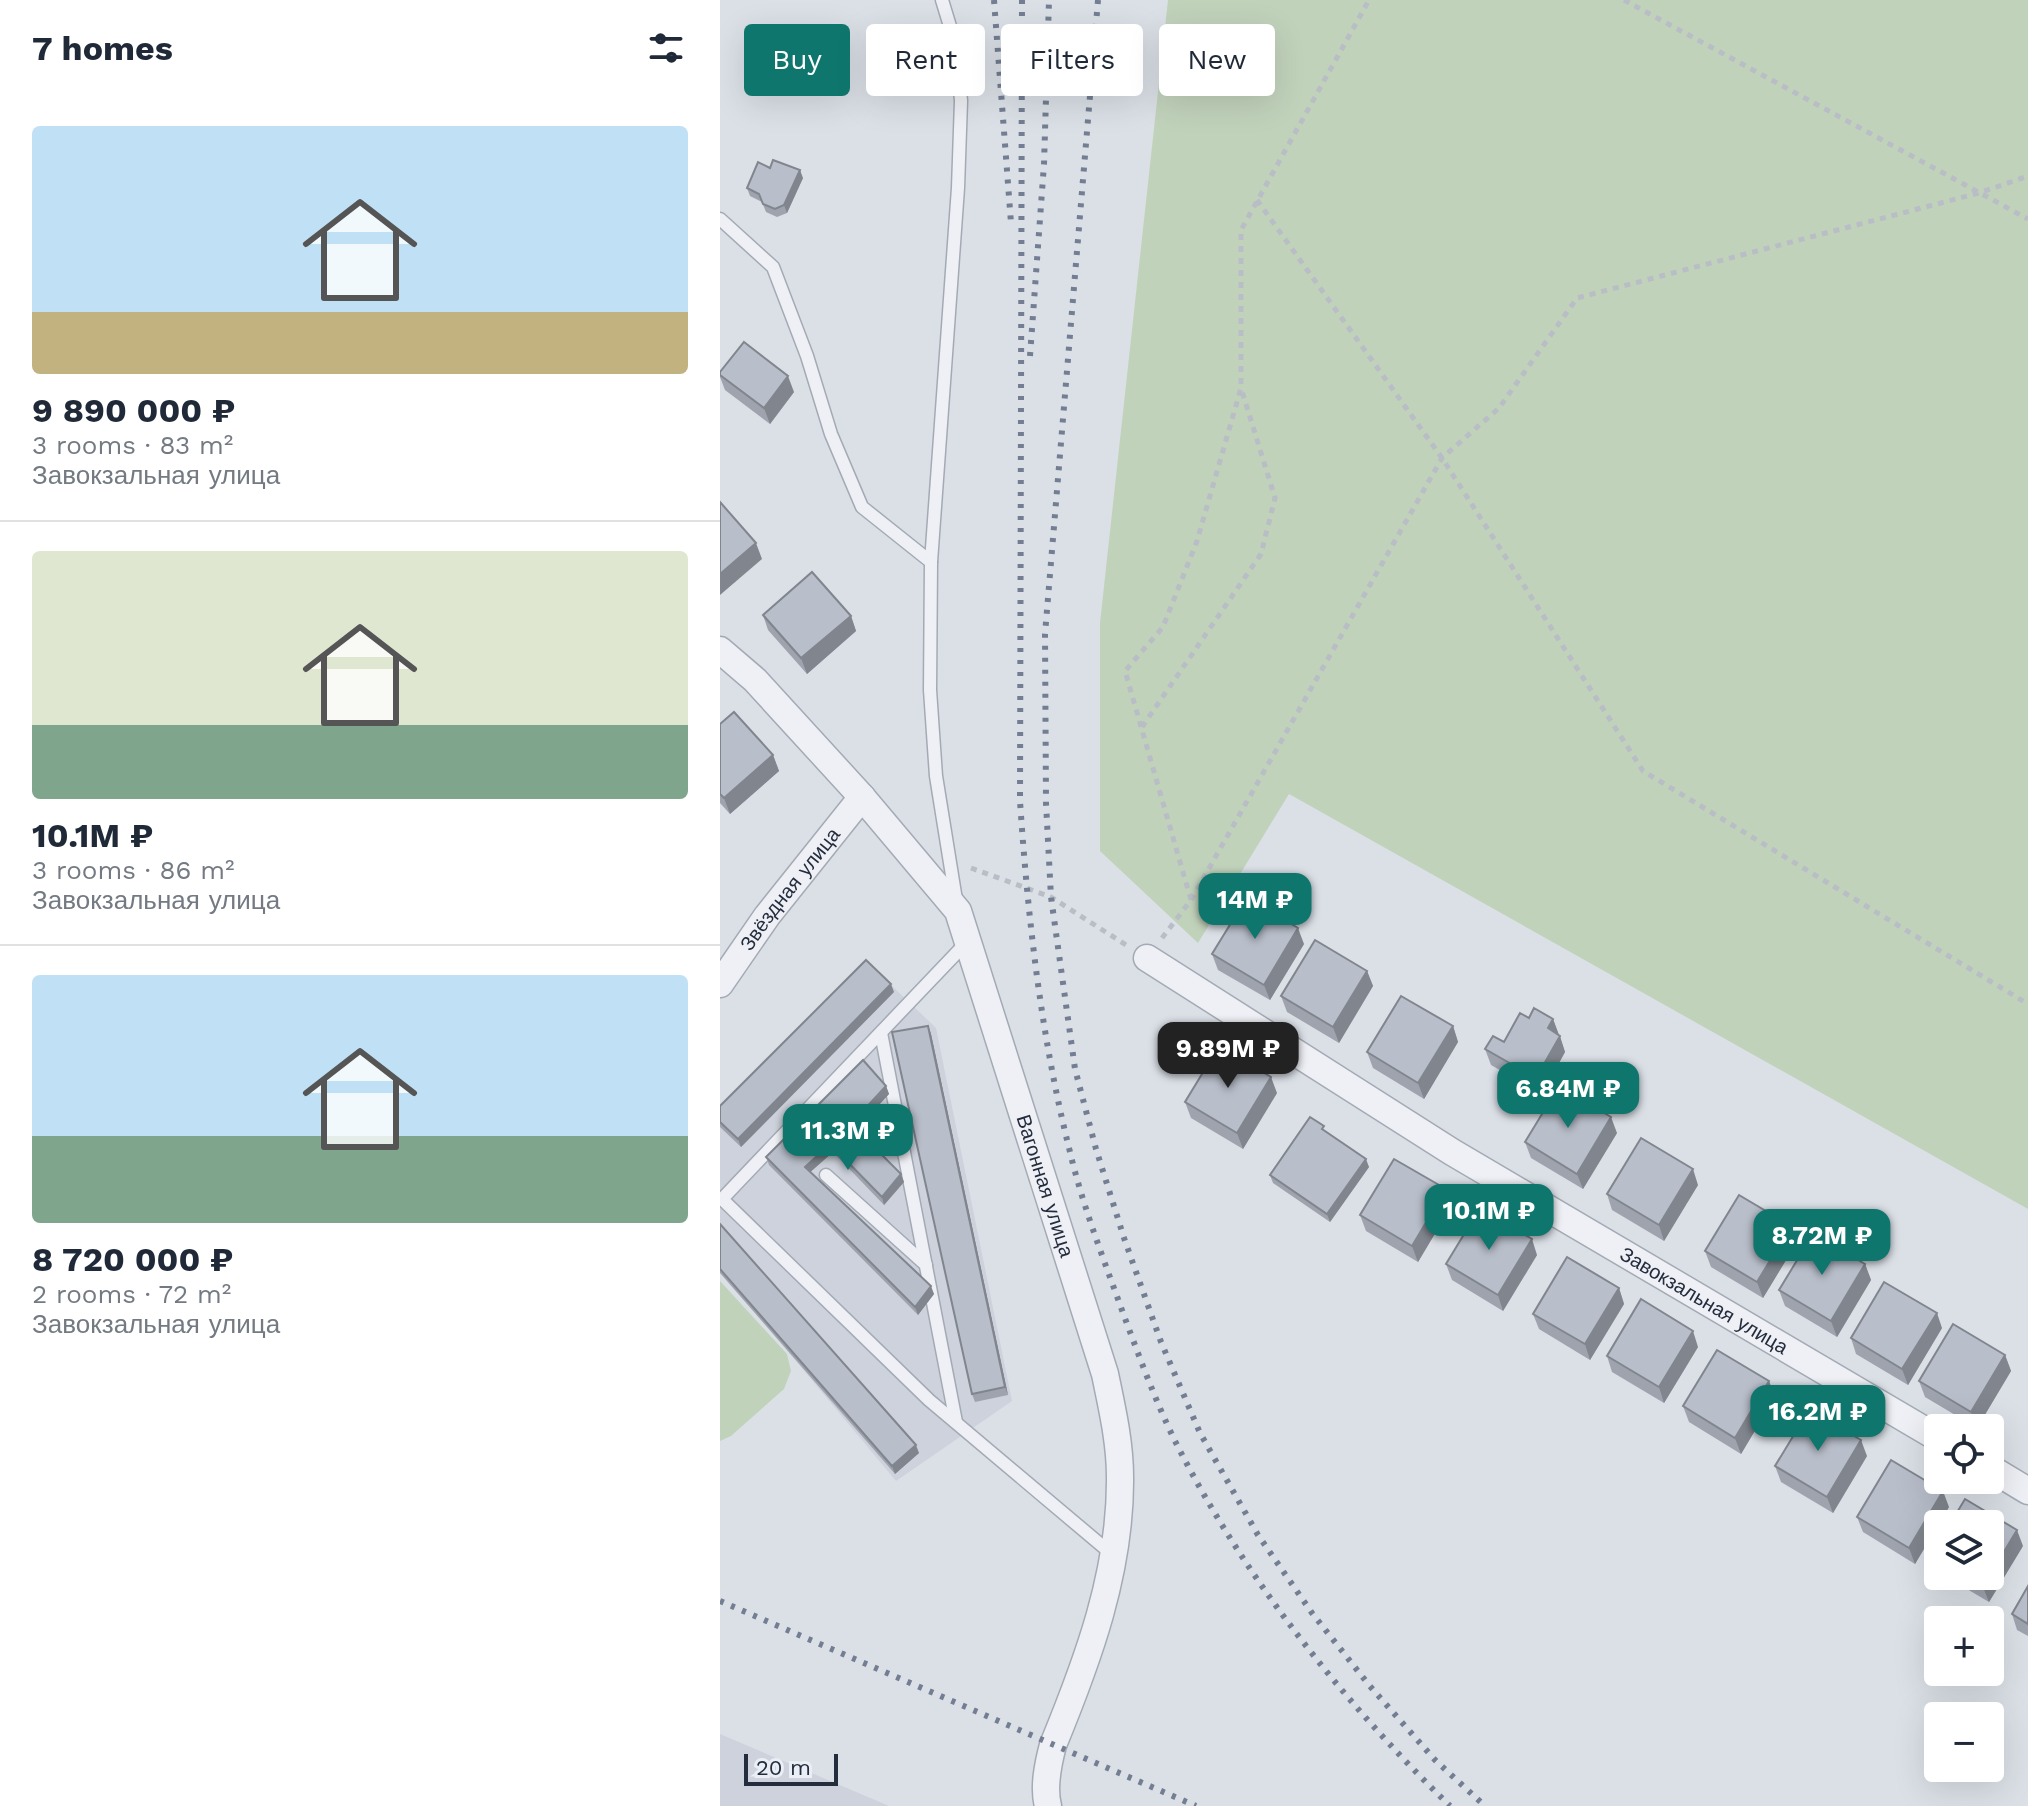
<!DOCTYPE html>
<meta charset="utf-8">
<style>
:root{--surface:#fff;--page:#f6f6f7;--text:#1f2937;--muted:#747a83;--line:#e0e1e3;--accent:#0f766e}
body{margin:0;font-family:"Work Sans",sans-serif;background:var(--page);color:var(--text);height:100vh;display:flex;flex-direction:column;font-size:30px;white-space:nowrap}
*{box-sizing:border-box;margin:0}
p{font-size:26px;color:var(--muted)}
.icon{flex:none;width:44px;height:44px;fill:none;stroke:currentColor;stroke-width:2;stroke-linecap:round;stroke-linejoin:round}
.map{position:relative;flex:1;overflow:hidden}
.side{display:flex;flex-direction:column;background:var(--surface);width:720px}
.side>*{flex:none}
.hud{position:absolute;left:24px;top:24px;width:760px;height:72px;display:flex;gap:16px}
.controls{position:absolute;left:1204px;top:1414px;display:grid;gap:16px}
.controls a{display:grid;place-items:center;width:80px;height:80px;border-radius:8px;background:var(--surface);box-shadow:0 8px 32px #0002;font-size:40px}
.scale{position:absolute;left:24px;bottom:20px;width:94px;box-sizing:border-box;padding-left:8px;border:4px solid #242d3e;border-top:0;font-size:22px;line-height:28px;white-space:nowrap;color:#242d3e;-webkit-text-stroke:6px #eaeff5;paint-order:stroke}
.price{position:absolute;translate:-50% -68px;padding:0 18px;border-radius:16px;background:var(--accent);color:#fff;font-size:26px;line-height:52px;filter:drop-shadow(0 2px 4px #0008)}
.price::after{content:'';position:absolute;left:50%;top:48px;width:24px;height:18px;margin-left:-12px;background:inherit;clip-path:polygon(0 0,100% 0,50% 100%)}
.price.on{background:#222;color:#fff}
ul{padding:0;list-style:none}
li{display:grid;align-content:center;gap:16px;height:424px;padding:0 32px}
li+li{border-top:2px solid var(--line)}
li span{display:grid;place-items:center;height:248px;border-radius:8px;color:#555}
li>.icon{margin-inline-start:auto}
span .icon{width:144px;height:144px;fill:#fffc;stroke-width:1}
li b{font-size:34px}
h2{display:flex;justify-content:space-between;align-items:center;height:96px;padding:0 32px;font-size:34px}
.chip{padding:0 28px;border-radius:8px;background:var(--surface);box-shadow:0 8px 32px #0002;font-size:28px;line-height:72px}
.chip.on{background:var(--accent);color:#fff}
main{display:flex;flex:1;min-height:0}
.map>svg:first-child{display:block}
.built{fill:#cdd2dc}
.green{fill:#c1d2bb}
.lines{fill:none;stroke-linecap:round;stroke-linejoin:round}
.lane-casing{stroke:#a4aab4;stroke-width:15}
.street-casing{stroke:#a4aab4;stroke-width:29}
.path{stroke:#b9bdc5;stroke-width:5;stroke-dasharray:6 6;stroke-linecap:butt}
.lane{stroke:#eef0f5;stroke-width:12}
.street{stroke:#eef0f5;stroke-width:26}
.rail{stroke:#737e92;stroke-width:6;stroke-dasharray:4 8;stroke-linecap:butt}
.wall{fill:#9ea3ae}
.shaded-wall{fill:#81858d}
.building{fill:#b8beca;stroke:#81858d;stroke-width:2}
.labels{text-anchor:middle;stroke-width:8;stroke-linejoin:round;paint-order:stroke}
.street-label{font-size:20px;fill:#242d3e;stroke:#eaeff5}
</style>
<main>
<section class="side">
<h2>7 homes<svg class="icon" aria-label="filters" viewBox="0 0 24 24"><path d="M4 7h16M4 17h16"/><circle cx="9" cy="7" r="2"/><circle cx="15" cy="17" r="2"/></svg></h2>
<ul>
<li><span style="background:linear-gradient(#bfe0f5 75%,#c2b280 0)"><svg class="icon" aria-label="home" viewBox="0 0 24 24"><path d="M3 11l9-7 9 7M6 9v11h12V9"/></svg></span><div><b>9 890 000 ₽</b><p>3 rooms · 83 m²</p><p>Завокзальная улица</p></div></li>
<li><span style="background:linear-gradient(#dfe7d0 70%,#7fa58c 0)"><svg class="icon" aria-label="home" viewBox="0 0 24 24"><path d="M3 11l9-7 9 7M6 9v11h12V9"/></svg></span><div><b>10.1M ₽</b><p>3 rooms · 86 m²</p><p>Завокзальная улица</p></div></li>
<li><span style="background:linear-gradient(#bfe0f5 65%,#7fa58c 0)"><svg class="icon" aria-label="home" viewBox="0 0 24 24"><path d="M3 11l9-7 9 7M6 9v11h12V9"/></svg></span><div><b>8 720 000 ₽</b><p>2 rooms · 72 m²</p><p>Завокзальная улица</p></div></li>
</ul>
</section>
<div class="map">
<svg width="1308" height="1806" viewBox="0 0 1308 1806">
<rect width="100%" height="100%" fill="#dbe0e7"/>
<!-- built -->
<g class="built">
<path d="M146 961 216 1028 292 1401 176 1481 0 1270V1108Z"/>
<path d="M0 1734 169 1806H0Z"/>
</g>
<!-- green -->
<g class="green">
<path d="M448 0H1308V1209L569 794 478 943 380 851V623Z"/>
<path d="M0 1281 67 1354 71 1371 64 1389 11 1436 0 1441Z"/>
</g>
<g class="lines">
<!-- lane casing -->
<g class="lane-casing">
<g id="lane">
<path d="M0 219 53 267 87 356 111 434 142 507 211 562 210 690 216 776 236 900"/>
<path d="M211 562 238 188 241 101 236 46 222 0"/>
<path d="M247 942 2 1199 209 1400 393 1555"/>
<path d="M161 1033 236 1422"/>
<path d="M106 1175 206 1265"/>
</g>
</g>
<!-- street casing -->
<g class="street-casing">
<g id="street">
<path id="s1" d="M0 650 35 680 142 797 238 911 385 1374C392 1408 400 1442 400 1477 401 1571 368 1660 333 1745 328 1764 323 1787 328 1806"/>
<path id="s2" d="M427 958 732 1152 1218 1438"/>
<path id="s3" d="M0 984 47 916 142 797"/>
<path d="M1270 1468 1308 1491"/>
</g>
</g>
<!-- path -->
<g class="path">
<path d="M904 0 1308 219"/>
<path d="M537 200 722 458 923 771 1308 1004"/>
<path d="M422 727 541 554 555 498 521 388"/>
<path d="M251 868 331 897 406 945"/>
<path d="M471 900 722 458 779 408 857 298 1259 193 1308 176"/>
<path d="M442 938 471 900 405 671 443 627 477 541 521 388V230L649 0"/>
</g>
<!-- lane -->
<use href="#lane" class="lane"/>
<!-- street -->
<use href="#street" class="street"/>
<!-- rail -->
<g class="rail">
<path d="M274 0 291 223"/>
<path d="M302 0 300 801C308 919 321 1037 350 1152 363 1207 384 1260 403 1313 419 1356 435 1400 455 1441 523 1576 622 1701 730 1806"/>
<path d="M378 0 325 634 326 803 331 897 355 1069 376 1149 404 1238 441 1342 480 1433 538 1535 592 1613 649 1685 716 1761 765 1806"/>
<path d="M310 356 324 164 329 0"/>
<path d="M0 1601 476 1806"/>
</g>
</g>
<!-- wall -->
<g class="wall">
<path d="M50 168 83 178 67 213 57 217 46 212 42 202 30 196 27 188Z"/>
<path d="M0 372 74 392 50 424 5 390 0 377Z"/>
<path d="M43 615 131 616 136 631 87 674 48 630Z"/>
<path d="M0 724 53 755 59 771 10 814 0 803Z"/>
<path d="M584 944 550 1000 498 970 492 954Z"/>
<path d="M647 971 653 986 619 1043 567 1012 561 996Z"/>
<path d="M174 992 21 1147 0 1127V1106Z"/>
<path d="M809 1018 833 1019 845 1052 822 1094 771 1065 765 1049 784 1042Z"/>
<path d="M208 1026 211 1034 288 1395 255 1402 252 1394Z"/>
<path d="M733 1026 738 1042 704 1099 653 1068 647 1052Z"/>
<path d="M166 1086 169 1094 136 1129 184 1182 164 1205 113 1152 90 1172 214 1294 198 1315 49 1165 46 1157Z"/>
<path d="M557 1093 523 1149 471 1118 465 1102Z"/>
<path d="M606 1131 649 1167 610 1222 553 1183 550 1175Z"/>
<path d="M897 1133 863 1189 811 1158 805 1142Z"/>
<path d="M978 1185 944 1241 892 1210 887 1194Z"/>
<path d="M726 1189 732 1205 698 1262 646 1231 640 1215Z"/>
<path d="M0 1224 199 1453 175 1474 0 1273Z"/>
<path d="M1077 1242 1043 1298 991 1267 985 1251Z"/>
<path d="M817 1255 783 1311 732 1280 726 1264Z"/>
<path d="M1145 1264 1151 1280 1117 1337 1065 1306 1059 1290Z"/>
<path d="M899 1288 904 1304 870 1360 819 1329 813 1314Z"/>
<path d="M1222 1328 1188 1385 1136 1354 1131 1338Z"/>
<path d="M978 1347 944 1403 892 1372 887 1356Z"/>
<path d="M1285 1355 1291 1371 1257 1428 1205 1397 1199 1381Z"/>
<path d="M1055 1397 1021 1454 969 1422 963 1406Z"/>
<path d="M1147 1456 1113 1513 1061 1482 1055 1466Z"/>
<path d="M1229 1507 1195 1564 1143 1532 1137 1517Z"/>
<path d="M1218 1544V1572L1211 1555Z"/>
<path d="M1303 1546 1269 1602 1225 1576H1270Z"/>
<path d="M1308 1586V1636L1297 1630 1292 1614Z"/>
</g>
<!-- shaded-wall -->
<g class="shaded-wall">
<path d="M80 170 83 178 67 213 64 205Z"/>
<path d="M68 376 74 392 50 424 44 408Z"/>
<path d="M36 543 42 559 0 595V574Z"/>
<path d="M131 616 136 631 87 674 81 658Z"/>
<path d="M53 755 59 771 10 814 4 798Z"/>
<path d="M578 928 584 944 550 1000 544 985Z"/>
<path d="M647 971 653 986 619 1043 613 1027Z"/>
<path d="M171 984 174 992 21 1147 18 1139Z"/>
<path d="M833 1019 839 1035 828 1028Z"/>
<path d="M208 1026 211 1034 288 1395 285 1387Z"/>
<path d="M733 1026 738 1042 704 1099 698 1083Z"/>
<path d="M840 1036 845 1052 822 1094 816 1078Z"/>
<path d="M551 1077 557 1093 523 1149 517 1133Z"/>
<path d="M166 1086 169 1094 134 1132 131 1124Z"/>
<path d="M891 1117 897 1133 863 1189 857 1174Z"/>
<path d="M110 1144 113 1152 87 1175 85 1167Z"/>
<path d="M646 1159 649 1167 610 1222 607 1214Z"/>
<path d="M973 1169 978 1185 944 1241 939 1225Z"/>
<path d="M181 1174 184 1182 164 1205 162 1197Z"/>
<path d="M726 1189 732 1205 698 1262 692 1246Z"/>
<path d="M1071 1226 1077 1242 1043 1298 1037 1282Z"/>
<path d="M812 1239 817 1255 783 1311 778 1295Z"/>
<path d="M1145 1264 1151 1280 1117 1337 1111 1321Z"/>
<path d="M211 1286 214 1294 198 1315 195 1307Z"/>
<path d="M899 1288 904 1304 870 1360 865 1344Z"/>
<path d="M1217 1313 1222 1328 1188 1385 1182 1369Z"/>
<path d="M973 1331 978 1347 944 1403 939 1387Z"/>
<path d="M1285 1355 1291 1371 1257 1428 1251 1412Z"/>
<path d="M1049 1381 1055 1397 1021 1454 1015 1438Z"/>
<path d="M1141 1440 1147 1456 1113 1513 1107 1497Z"/>
<path d="M196 1445 199 1453 175 1474 172 1466Z"/>
<path d="M1223 1491 1229 1507 1195 1564 1189 1548Z"/>
<path d="M1297 1530 1303 1546 1269 1602 1263 1587Z"/>
</g>
<!-- building -->
<g class="building">
<path d="M53 160 80 170 64 205 55 209 43 204 39 194 27 188 38 162 50 168Z"/>
<path d="M24 342 68 376 44 408 0 375V372Z"/>
<path d="M0 502 36 543 0 574Z"/>
<path d="M92 572 131 616 81 658 43 615Z"/>
<path d="M14 712 53 755 4 798 0 794V724Z"/>
<path d="M527 897 578 928 544 985 492 954Z"/>
<path d="M595 940 647 971 613 1027 561 996Z"/>
<path d="M146 960 171 984 18 1139 0 1122V1106Z"/>
<path d="M681 996 733 1026 698 1083 647 1052Z"/>
<path d="M814 1008 833 1019 828 1028 840 1036 816 1078 765 1049 773 1036 784 1042 800 1013 809 1018Z"/>
<path d="M208 1026 285 1387 252 1394 172 1032Z"/>
<path d="M499 1046 551 1077 517 1133 465 1102Z"/>
<path d="M143 1060 166 1086 131 1124 181 1174 162 1197 110 1144 85 1167 211 1286 195 1307 46 1157Z"/>
<path d="M839 1086 891 1117 857 1174 805 1142Z"/>
<path d="M590 1117 604 1126 602 1129 646 1159 607 1214 550 1175Z"/>
<path d="M921 1138 973 1169 939 1225 887 1194Z"/>
<path d="M674 1159 726 1189 692 1246 640 1215Z"/>
<path d="M1019 1195 1071 1226 1037 1282 985 1251Z"/>
<path d="M760 1208 812 1239 778 1295 726 1264Z"/>
<path d="M0 1224 196 1445 172 1466 0 1269Z"/>
<path d="M1093 1234 1145 1264 1111 1321 1059 1290Z"/>
<path d="M847 1257 899 1288 865 1344 813 1314Z"/>
<path d="M1164 1282 1217 1313 1182 1369 1131 1338Z"/>
<path d="M921 1299 973 1331 939 1387 887 1356Z"/>
<path d="M1233 1324 1285 1355 1251 1412 1199 1381Z"/>
<path d="M997 1350 1049 1381 1015 1438 963 1406Z"/>
<path d="M1089 1410 1141 1440 1107 1497 1055 1466Z"/>
<path d="M1171 1460 1223 1491 1189 1548 1137 1517Z"/>
<path d="M1245 1499 1297 1530 1270 1575V1524H1230Z"/>
<path d="M1218 1544V1560L1211 1555Z"/>
<path d="M1245 1576H1269L1263 1587Z"/>
<path d="M1308 1586V1624L1292 1614Z"/>
</g>
<g class="labels">
<!-- street labels -->
<g class="street-label">
<text dy="7" stroke="none"><textPath href="#s3" startOffset="118">Звёздная улица</textPath></text>
<text dy="7" stroke="none"><textPath href="#s1" startOffset="642">Вагонная улица</textPath></text>
<text dy="7" stroke="none"><textPath href="#s2" startOffset="654">Завокзальная улица</textPath></text>
</g>
</g>
</svg>
<div class="controls">
<a><svg class="icon" aria-label="locate" viewBox="0 0 24 24"><circle cx="12" cy="12" r="6"/><path d="M12 2v4M12 18v4M2 12h4M18 12h4"/></svg></a>
<a><svg class="icon" aria-label="layers" viewBox="0 0 24 24"><path d="M12 4l9 5-9 5-9-5zM3 14l9 5 9-5"/></svg></a>
<a>+</a>
<a>−</a>
</div>
<div class="scale">20 m</div>
<b class="price" style="left:535px;top:941px">14M ₽</b>
<b class="price on" style="left:508px;top:1090px">9.89M ₽</b>
<b class="price" style="left:848px;top:1130px">6.84M ₽</b>
<b class="price" style="left:128px;top:1172px">11.3M ₽</b>
<b class="price" style="left:769px;top:1252px">10.1M ₽</b>
<b class="price" style="left:1102px;top:1277px">8.72M ₽</b>
<b class="price" style="left:1098px;top:1453px">16.2M ₽</b>
<div class="hud">
<a class="chip on">Buy</a>
<a class="chip">Rent</a>
<a class="chip">Filters</a>
<a class="chip">New</a>
</div>
</div>
</main>
